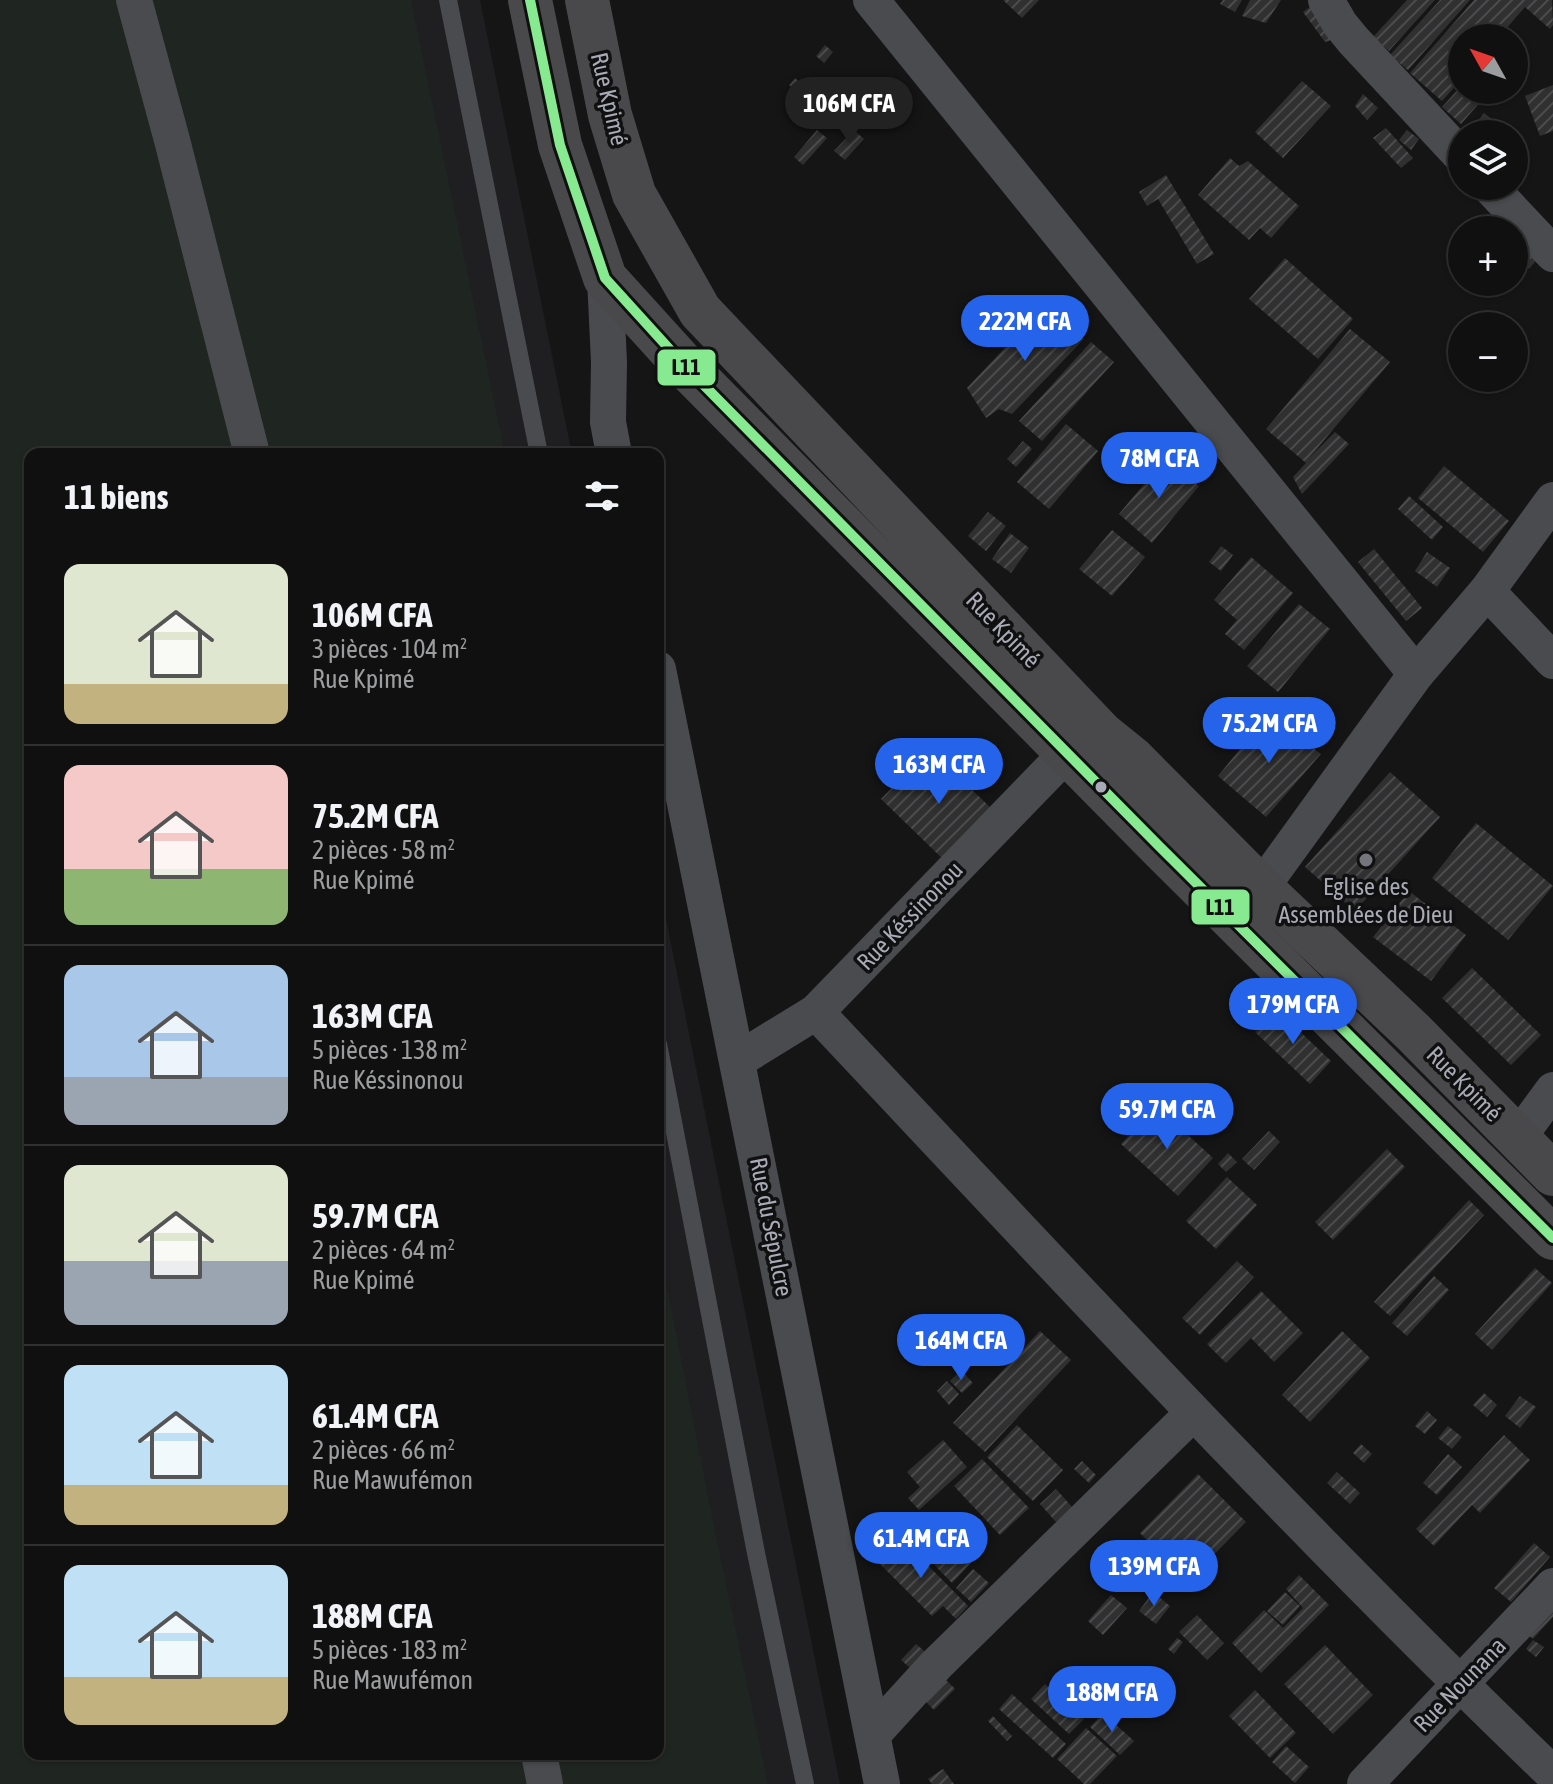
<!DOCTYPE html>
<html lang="fr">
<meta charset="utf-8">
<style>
:root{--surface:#101010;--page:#191919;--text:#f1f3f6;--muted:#9c9d9f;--line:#303030;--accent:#2563eb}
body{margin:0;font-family:"Asap Condensed",sans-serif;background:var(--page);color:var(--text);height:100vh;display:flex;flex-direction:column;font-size:30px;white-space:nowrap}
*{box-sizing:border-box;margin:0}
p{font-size:26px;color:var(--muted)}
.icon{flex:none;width:44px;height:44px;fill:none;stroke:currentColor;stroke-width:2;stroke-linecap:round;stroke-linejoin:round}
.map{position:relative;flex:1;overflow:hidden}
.panel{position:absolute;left:24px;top:448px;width:640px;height:1312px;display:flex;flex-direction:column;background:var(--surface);border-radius:16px;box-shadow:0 2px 6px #0004,0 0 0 2px var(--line)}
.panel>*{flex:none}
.needle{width:52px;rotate:310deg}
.fabs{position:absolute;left:1448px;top:24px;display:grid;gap:16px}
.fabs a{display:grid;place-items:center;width:80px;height:80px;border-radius:50%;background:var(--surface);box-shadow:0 2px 6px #0004,0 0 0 2px var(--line);font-size:40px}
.price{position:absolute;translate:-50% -68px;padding:0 18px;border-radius:28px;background:var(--accent);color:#fff;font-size:26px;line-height:52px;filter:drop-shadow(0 2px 4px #0008)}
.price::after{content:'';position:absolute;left:50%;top:48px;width:24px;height:18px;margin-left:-12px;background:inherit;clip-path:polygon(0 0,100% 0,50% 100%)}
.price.active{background:#222;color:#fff}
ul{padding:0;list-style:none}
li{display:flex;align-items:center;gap:24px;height:200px;padding:0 40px}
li+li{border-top:2px solid var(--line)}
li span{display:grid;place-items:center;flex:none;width:224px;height:160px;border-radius:16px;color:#555}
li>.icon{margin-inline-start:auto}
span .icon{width:96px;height:96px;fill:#fffc;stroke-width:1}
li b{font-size:34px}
h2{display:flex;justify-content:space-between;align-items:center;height:96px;padding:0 40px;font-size:34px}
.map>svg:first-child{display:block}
.built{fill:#1f1f21}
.grass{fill:#1f2520}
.building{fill:url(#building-hatch)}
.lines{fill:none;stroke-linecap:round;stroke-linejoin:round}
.service{stroke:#4a4b4e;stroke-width:18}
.minor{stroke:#4a4b4e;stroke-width:36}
.secondary{stroke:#49494c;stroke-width:44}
.bus-1-casing{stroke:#101011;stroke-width:16}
.bus-1{stroke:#87e990;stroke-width:10}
.bus-dot{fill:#a8abb5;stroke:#101011;stroke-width:3}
.poi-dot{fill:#75767d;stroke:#101011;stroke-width:3}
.labels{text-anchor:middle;stroke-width:7;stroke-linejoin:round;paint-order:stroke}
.street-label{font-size:24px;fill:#a8abb5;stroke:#101011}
.poi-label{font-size:24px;fill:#a8abb5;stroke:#101011}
.line-badge{stroke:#101011;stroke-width:3}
.pale-badge-label{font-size:22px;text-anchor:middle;font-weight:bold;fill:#111}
</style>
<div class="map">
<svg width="1553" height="1784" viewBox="0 0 1553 1784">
<defs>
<pattern id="building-hatch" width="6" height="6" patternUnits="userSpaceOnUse" patternTransform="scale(2)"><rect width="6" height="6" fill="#303031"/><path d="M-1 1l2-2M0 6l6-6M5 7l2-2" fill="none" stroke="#4b4b4d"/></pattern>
</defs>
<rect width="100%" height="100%" fill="#151516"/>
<!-- built -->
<path class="built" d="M0 0H480L572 454H30V1754H658V879L840 1784H0Z"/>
<!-- grass -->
<path class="grass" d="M0 0H411L505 454H30V1754H658V1241L715 1531 768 1784H0Z"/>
<!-- building -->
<g class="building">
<path d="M1003 0H1039L1022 18Z"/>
<path d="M1223 0H1242L1235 12 1220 4Z"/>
<path d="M1250 0H1281L1266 23 1242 16Z"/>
<path d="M1407 0H1435L1389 51 1373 37Z"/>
<path d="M1440 0H1470L1408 70 1390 55Z"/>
<path d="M1474 0H1552L1553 25 1550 29 1525 7 1498 38H1462V79L1442 101 1410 73Z"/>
<path d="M1314 4 1338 38 1325 42 1303 12Z"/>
<path d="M825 45 833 52 824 63 816 56Z"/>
<path d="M795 78 804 86 799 93 789 85Z"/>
<path d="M1302 81 1331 106 1283 158 1255 132Z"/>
<path d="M1462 85V90H1491L1461 124 1442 107Z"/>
<path d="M1553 85V131L1540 136 1525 96Z"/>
<path d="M816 88 823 94 804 117 797 112Z"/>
<path d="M1363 94 1378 108 1367 120 1355 106Z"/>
<path d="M1484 113 1501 127 1495 134H1484L1474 126Z"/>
<path d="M1386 128 1413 158 1401 168 1373 138Z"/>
<path d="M817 130 827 138 803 165 794 157Z"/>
<path d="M854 130 864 139 845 160 834 151Z"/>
<path d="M1407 130 1419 139 1411 150 1399 140Z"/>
<path d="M1230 158 1239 166 1248 161 1299 206 1271 238 1260 228 1249 240 1198 195Z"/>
<path d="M1166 175 1214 254 1197 264 1158 199 1147 206 1139 192Z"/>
<path d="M1514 236 1538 258 1529 269 1514 255Z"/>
<path d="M1285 258 1353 319 1318 359 1249 299Z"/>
<path d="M1047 303 1084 339 1012 414 999 409 986 418 967 388Z"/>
<path d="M1350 329 1390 362 1309 458 1335 432 1349 444 1302 494 1293 477 1306 463 1266 429Z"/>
<path d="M1091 342 1114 362 1042 441 1019 421Z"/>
<path d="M1066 424 1098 451 1049 509 1017 482Z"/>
<path d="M1023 441 1032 449 1016 467 1007 459Z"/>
<path d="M1166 458 1199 486 1152 543 1119 514Z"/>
<path d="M1444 466 1509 521 1483 552 1418 498Z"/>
<path d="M1409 496 1443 527 1432 540 1398 509Z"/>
<path d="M988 512 1006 526 986 551 968 536Z"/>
<path d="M1112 530 1145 557 1112 596 1079 569Z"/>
<path d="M1010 533 1029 548 1011 573 992 559Z"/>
<path d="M1221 546 1233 555 1221 571 1209 562Z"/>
<path d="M1374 549 1422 608 1406 621 1358 562Z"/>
<path d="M1427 552 1450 568 1437 587 1415 571Z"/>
<path d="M1251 557 1293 593 1244 650 1225 634 1237 620 1214 600Z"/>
<path d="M1299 604 1330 629 1278 692 1247 666Z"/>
<path d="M1268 715 1321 754 1266 817 1218 776Z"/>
<path d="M930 749 997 814 948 864 881 799Z"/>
<path d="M1390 772 1440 817 1355 911 1305 867Z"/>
<path d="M1476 823 1553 886 1508 940 1432 878Z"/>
<path d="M1409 891 1466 935 1431 981 1373 937Z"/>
<path d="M1472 968 1541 1035 1511 1065 1442 998Z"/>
<path d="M1276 1009 1331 1061 1310 1084 1255 1032Z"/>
<path d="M1156 1106 1213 1158 1178 1196 1121 1144Z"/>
<path d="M1269 1131 1280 1142 1254 1170 1242 1159Z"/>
<path d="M1387 1149 1405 1167 1333 1240 1315 1222Z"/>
<path d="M1228 1153 1237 1162 1226 1172 1218 1164Z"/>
<path d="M1227 1177 1257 1205 1216 1249 1186 1221Z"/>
<path d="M1469 1200 1484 1215 1390 1316 1374 1302Z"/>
<path d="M1237 1261 1254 1277 1200 1335 1182 1318Z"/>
<path d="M1535 1268 1552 1283 1492 1350 1475 1334Z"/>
<path d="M1434 1276 1449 1290 1407 1336 1392 1323Z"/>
<path d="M1261 1291 1303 1333 1274 1362 1251 1338 1226 1363 1207 1344Z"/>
<path d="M1040 1331 1071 1360 985 1452 953 1423Z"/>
<path d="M1342 1331 1370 1358 1310 1422 1282 1395Z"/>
<path d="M961 1370 973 1383 962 1393 950 1381Z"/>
<path d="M947 1381 959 1394 949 1405 937 1391Z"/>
<path d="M1484 1393 1497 1405 1487 1417 1473 1405Z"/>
<path d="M1520 1396 1536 1407 1520 1428 1505 1416Z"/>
<path d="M1427 1411 1437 1420 1425 1434 1415 1426Z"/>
<path d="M1017 1425 1063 1470 1033 1501 987 1457Z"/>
<path d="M1448 1426 1462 1437 1452 1449 1438 1438Z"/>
<path d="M1504 1435 1530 1460 1480 1513 1472 1505 1434 1546 1416 1529Z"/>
<path d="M943 1440 967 1467 919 1510 908 1498 920 1487 907 1472Z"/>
<path d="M1361 1444 1372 1454 1364 1463 1353 1453Z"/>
<path d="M1448 1454 1462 1467 1437 1495 1423 1483Z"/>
<path d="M982 1459 1029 1508 1000 1535 954 1486Z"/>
<path d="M1082 1461 1096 1475 1089 1483 1074 1469Z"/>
<path d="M1337 1472 1360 1493 1350 1504 1327 1483Z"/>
<path d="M1198 1474 1246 1522 1188 1581 1140 1533Z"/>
<path d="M1056 1489 1073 1508 1056 1522 1040 1504Z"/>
<path d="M941 1523 976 1558 952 1583 917 1547Z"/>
<path d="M900 1537 968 1606 956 1619 943 1606 932 1616 877 1561Z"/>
<path d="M1534 1543 1550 1557 1511 1602 1494 1588Z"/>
<path d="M973 1569 989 1583 971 1602 956 1588Z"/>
<path d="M1299 1575 1329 1605 1261 1673 1232 1643 1264 1610 1283 1628 1303 1608 1286 1589Z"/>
<path d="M1153 1592 1170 1606 1156 1624 1139 1611Z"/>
<path d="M1285 1592 1300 1606 1283 1625 1267 1611Z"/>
<path d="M1111 1595 1127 1608 1103 1635 1088 1621Z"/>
<path d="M1553 1601V1617L1533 1639 1525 1632Z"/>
<path d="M1197 1615 1224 1643 1207 1660 1179 1632Z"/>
<path d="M1177 1638 1183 1642 1174 1654 1168 1649Z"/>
<path d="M1533 1640 1544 1647 1536 1657 1526 1649Z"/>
<path d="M916 1644 930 1656 916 1673 901 1660Z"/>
<path d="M1325 1645 1373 1695 1333 1734 1284 1684Z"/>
<path d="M936 1670 955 1689 934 1710 915 1691Z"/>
<path d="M1045 1684 1084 1719 1069 1734 1031 1699Z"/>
<path d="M1255 1690 1296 1733 1270 1758 1229 1716Z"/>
<path d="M1012 1694 1066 1744 1053 1758 999 1709Z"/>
<path d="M1103 1713 1134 1741 1120 1755 1090 1727Z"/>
<path d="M993 1716 1012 1736 1007 1741 988 1721Z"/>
<path d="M1086 1728 1117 1756 1090 1784H1084L1057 1759Z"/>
<path d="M1286 1746 1309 1767 1295 1783 1272 1762Z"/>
<path d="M943 1769 954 1784H932L928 1779Z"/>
</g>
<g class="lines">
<!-- service -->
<g class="service">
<path d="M448 0 539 454"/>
<path d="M658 1044 756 1553 805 1784"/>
</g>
<!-- minor -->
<g class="minor">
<path d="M134 0 172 140 252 454"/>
<path d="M871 0 1416 674"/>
<path d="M1326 0 1340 24 1353 40 1462 157"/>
<path d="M1489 186 1553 254"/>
<path d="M605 278 609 362 608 422 614 454"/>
<path d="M1487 591 1553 661"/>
<path d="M658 669 882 1784"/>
<path d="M1261 888 1416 674 1487 591 1553 500"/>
<path d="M816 1012C1058 1269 1298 1529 1553 1774"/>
<path d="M738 1060 816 1012 1067 753"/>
<path d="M1518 1138 1553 1090"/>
<path d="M873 1734 936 1665 1193 1413"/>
<path d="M539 1754 545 1784"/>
<path d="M1365 1784 1553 1586"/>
</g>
<!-- secondary -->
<g class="secondary">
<path d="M530 0 560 145 605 278 683 364 1159 846 1553 1238"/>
<path d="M587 0 610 115 634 194 700 311 1102 734 1133 759 1261 888 1413 1032 1553 1174"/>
</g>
<!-- bus-1 casing -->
<g class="bus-1-casing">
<path id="bus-1" d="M530 0 560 145 605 278 683 364 1159 846 1553 1238"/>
</g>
<!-- bus-1 -->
<use href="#bus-1" class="bus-1"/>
</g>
<!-- markers -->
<circle class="bus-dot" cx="1101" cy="787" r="7"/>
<circle class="poi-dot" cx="1366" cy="860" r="8"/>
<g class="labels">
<!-- street labels -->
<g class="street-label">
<text transform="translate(609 99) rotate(77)" y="8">Rue Kpimé</text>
<text transform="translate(1003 630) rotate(46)" y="8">Rue Kpimé</text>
<text transform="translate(910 916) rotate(-46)" y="8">Rue Késsinonou</text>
<text transform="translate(1464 1084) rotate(45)" y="8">Rue Kpimé</text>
<text transform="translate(771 1227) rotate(79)" y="8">Rue du Sépulcre</text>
<text transform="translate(1460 1685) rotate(-46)" y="8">Rue Nounana</text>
</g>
<!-- poi labels -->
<g class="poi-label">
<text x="1366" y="895">Eglise des<tspan x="1366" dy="28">Assemblées de Dieu</tspan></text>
</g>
</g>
<g class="line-badge">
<rect x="656" y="348" width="61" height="39" rx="8" fill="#87e990"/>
<rect x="1190" y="888" width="61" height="38" rx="8" fill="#87e990"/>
</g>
<g class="pale-badge-label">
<text x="686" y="375">L11</text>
<text x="1220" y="915">L11</text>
</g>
</svg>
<div class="fabs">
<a><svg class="needle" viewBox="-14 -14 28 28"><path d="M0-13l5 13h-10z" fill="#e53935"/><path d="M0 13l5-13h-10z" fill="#9c9d9f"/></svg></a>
<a><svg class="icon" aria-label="layers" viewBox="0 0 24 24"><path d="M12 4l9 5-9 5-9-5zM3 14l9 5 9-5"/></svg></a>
<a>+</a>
<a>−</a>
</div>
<b class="price active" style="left:849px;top:145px">106M CFA</b>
<b class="price" style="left:1025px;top:363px">222M CFA</b>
<b class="price" style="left:1159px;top:500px">78M CFA</b>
<b class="price" style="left:1269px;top:765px">75.2M CFA</b>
<b class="price" style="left:939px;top:806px">163M CFA</b>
<b class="price" style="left:1293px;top:1046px">179M CFA</b>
<b class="price" style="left:1167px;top:1151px">59.7M CFA</b>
<b class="price" style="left:961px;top:1382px">164M CFA</b>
<b class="price" style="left:921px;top:1580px">61.4M CFA</b>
<b class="price" style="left:1154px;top:1608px">139M CFA</b>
<b class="price" style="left:1112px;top:1734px">188M CFA</b>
<section class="panel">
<h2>11 biens<svg class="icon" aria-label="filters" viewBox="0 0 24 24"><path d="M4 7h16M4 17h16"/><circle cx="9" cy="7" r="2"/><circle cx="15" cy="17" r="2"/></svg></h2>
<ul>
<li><span style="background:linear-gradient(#dfe7d0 75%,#c2b280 0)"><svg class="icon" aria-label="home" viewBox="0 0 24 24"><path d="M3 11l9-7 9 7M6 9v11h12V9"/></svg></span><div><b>106M CFA</b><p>3 pièces · 104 m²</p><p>Rue Kpimé</p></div></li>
<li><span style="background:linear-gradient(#f6c9c9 65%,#8fb573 0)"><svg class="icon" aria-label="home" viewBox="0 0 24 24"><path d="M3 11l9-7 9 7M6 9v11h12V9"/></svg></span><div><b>75.2M CFA</b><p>2 pièces · 58 m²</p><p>Rue Kpimé</p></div></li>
<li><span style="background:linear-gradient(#a9c7e8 70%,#9aa5b1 0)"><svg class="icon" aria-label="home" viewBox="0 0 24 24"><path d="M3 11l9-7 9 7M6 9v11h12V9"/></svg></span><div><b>163M CFA</b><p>5 pièces · 138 m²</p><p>Rue Késsinonou</p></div></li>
<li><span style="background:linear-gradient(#dfe7d0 60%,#9aa5b1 0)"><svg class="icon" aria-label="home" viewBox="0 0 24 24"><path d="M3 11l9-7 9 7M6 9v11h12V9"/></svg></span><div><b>59.7M CFA</b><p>2 pièces · 64 m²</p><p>Rue Kpimé</p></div></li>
<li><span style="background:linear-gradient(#bfe0f5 75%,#c2b280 0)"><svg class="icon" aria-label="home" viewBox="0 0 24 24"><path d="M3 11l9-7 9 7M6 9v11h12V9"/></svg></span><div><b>61.4M CFA</b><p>2 pièces · 66 m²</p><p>Rue Mawufémon</p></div></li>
<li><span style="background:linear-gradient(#bfe0f5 70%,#c2b280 0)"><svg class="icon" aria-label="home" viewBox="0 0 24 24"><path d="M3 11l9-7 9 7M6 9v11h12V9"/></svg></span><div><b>188M CFA</b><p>5 pièces · 183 m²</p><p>Rue Mawufémon</p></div></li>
</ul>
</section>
</div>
